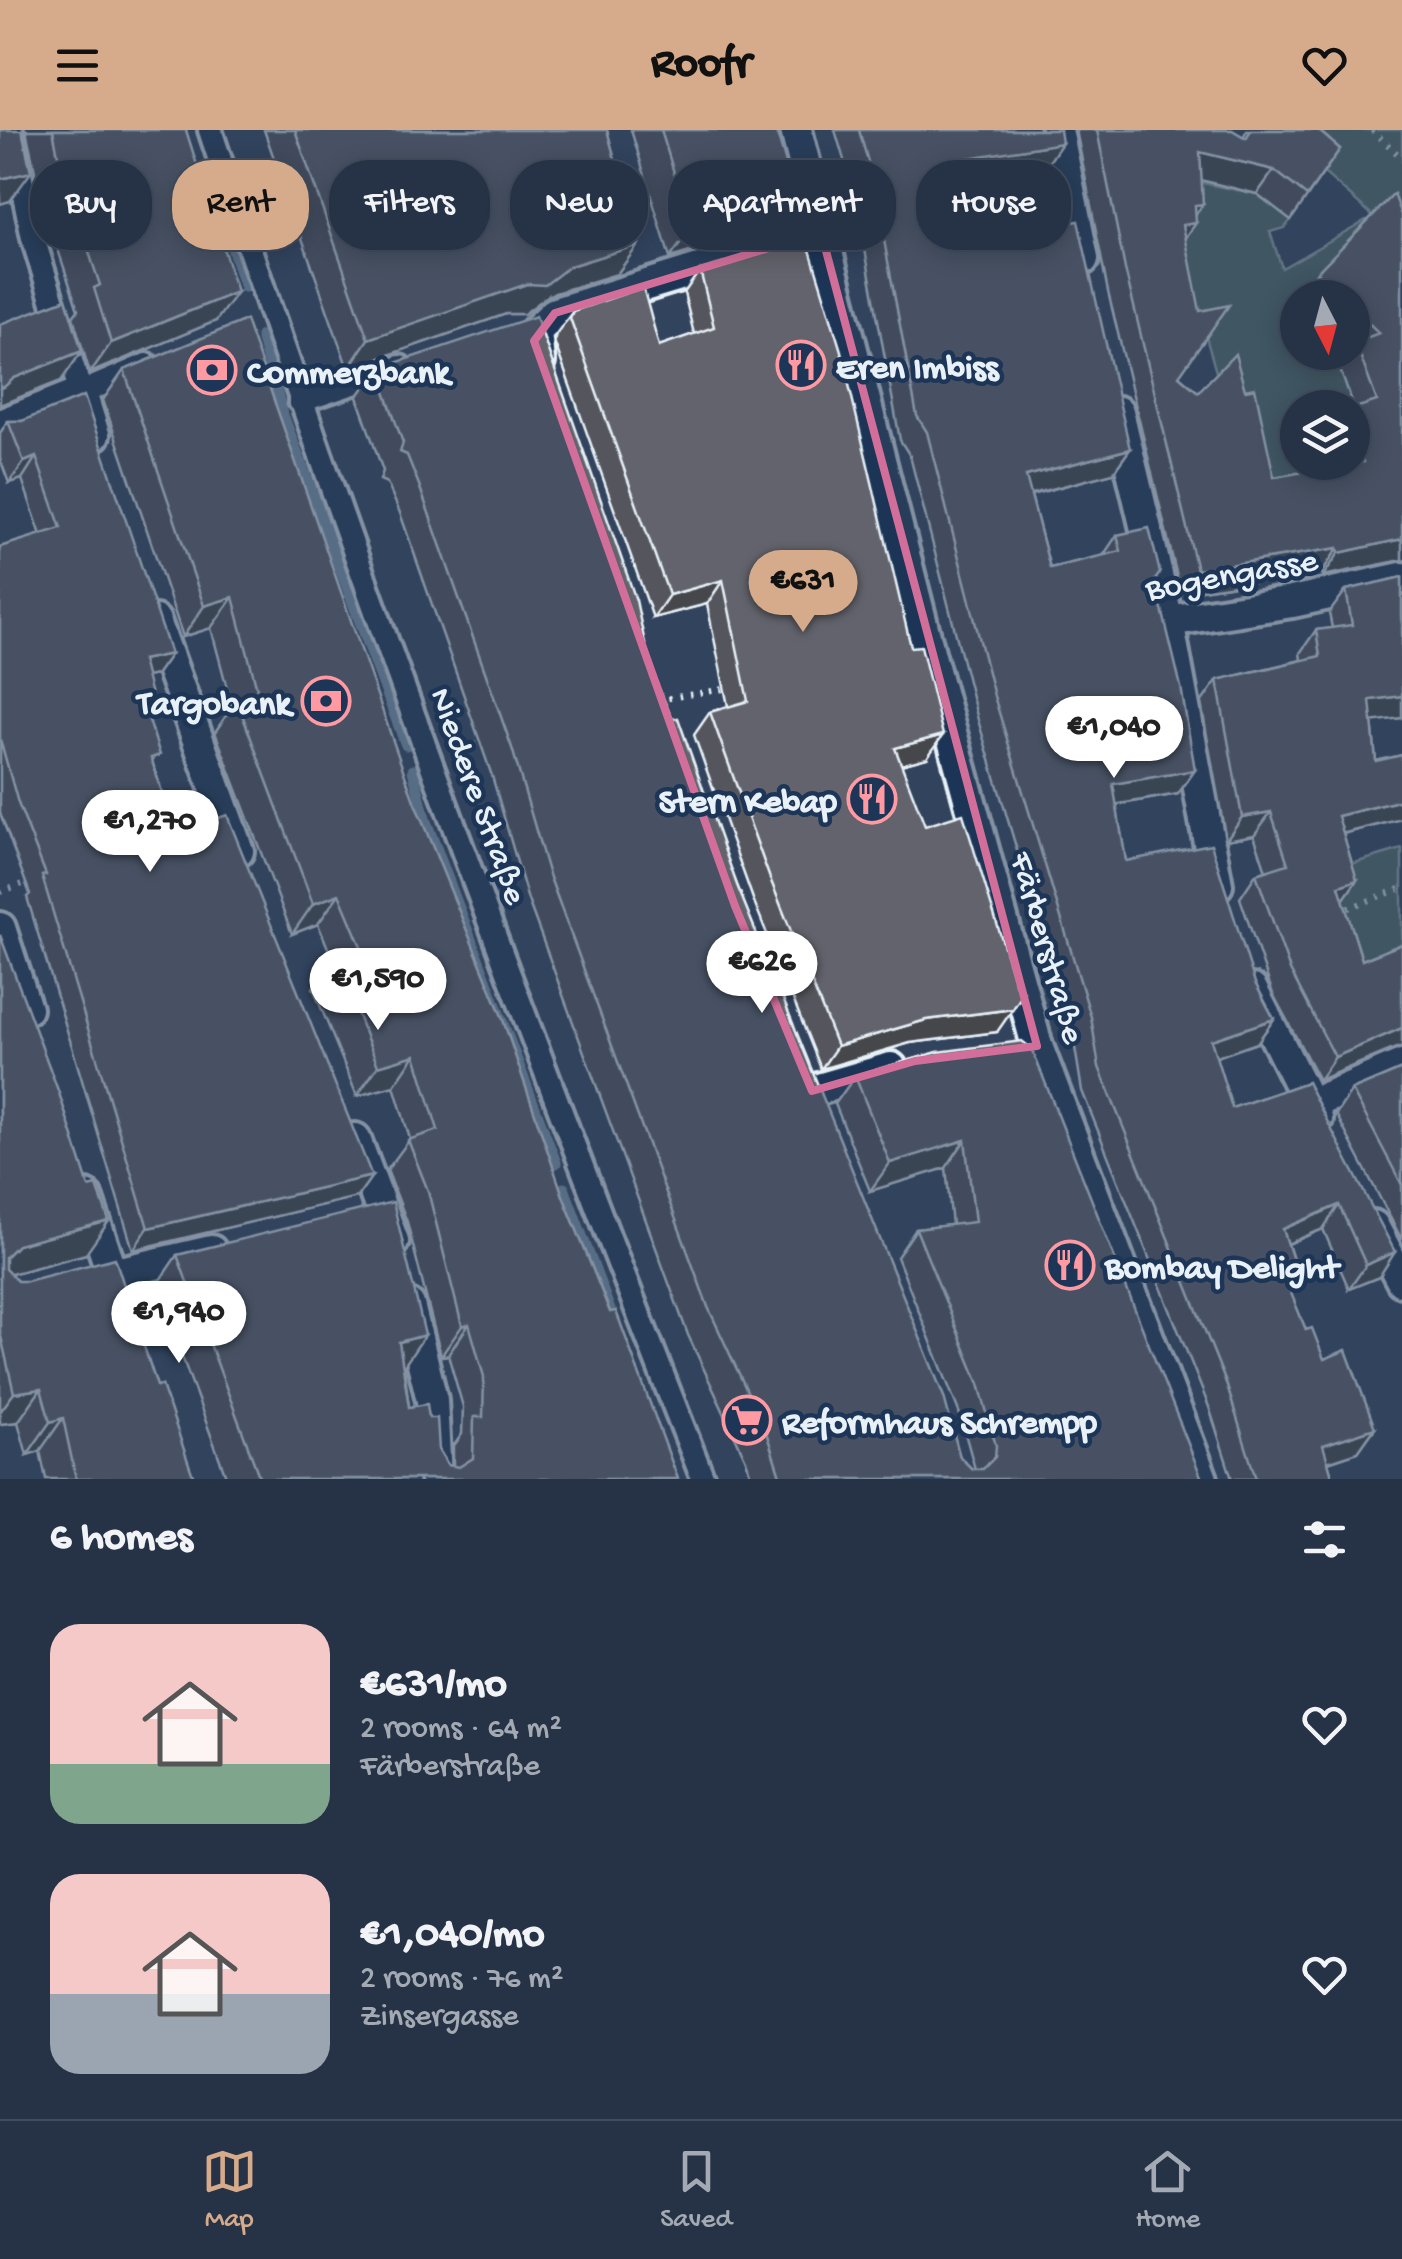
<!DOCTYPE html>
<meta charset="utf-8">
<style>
:root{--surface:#263246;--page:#323e51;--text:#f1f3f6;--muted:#a4aab3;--line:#424d5f;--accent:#d6ab8b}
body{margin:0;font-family:"Gochi Hand",sans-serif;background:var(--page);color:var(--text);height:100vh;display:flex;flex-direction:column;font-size:38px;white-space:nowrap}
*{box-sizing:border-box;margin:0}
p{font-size:32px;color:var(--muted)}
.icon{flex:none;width:55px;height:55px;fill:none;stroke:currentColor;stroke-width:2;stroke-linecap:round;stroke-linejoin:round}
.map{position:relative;height:1349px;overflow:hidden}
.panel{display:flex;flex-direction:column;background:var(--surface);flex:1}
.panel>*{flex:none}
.guide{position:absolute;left:30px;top:30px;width:1342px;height:90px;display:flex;gap:20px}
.needle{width:65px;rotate:174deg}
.controls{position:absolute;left:1280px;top:150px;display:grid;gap:20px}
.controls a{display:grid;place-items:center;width:90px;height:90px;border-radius:50%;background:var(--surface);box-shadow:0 5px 25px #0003,0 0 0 2px var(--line);font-size:50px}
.price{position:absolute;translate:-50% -85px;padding:0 22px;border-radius:35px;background:#fff;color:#222;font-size:32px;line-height:65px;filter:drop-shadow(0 2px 5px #0008)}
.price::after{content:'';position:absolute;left:50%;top:60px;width:30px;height:22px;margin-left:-15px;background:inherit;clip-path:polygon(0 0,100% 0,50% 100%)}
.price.current{background:var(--accent);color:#111}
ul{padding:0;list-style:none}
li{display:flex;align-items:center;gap:30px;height:250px;padding:0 50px}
li span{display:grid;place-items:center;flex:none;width:280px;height:200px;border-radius:30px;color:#555}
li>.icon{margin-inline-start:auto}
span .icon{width:120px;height:120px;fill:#fffc;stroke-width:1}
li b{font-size:42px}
h2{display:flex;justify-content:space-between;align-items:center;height:120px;padding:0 50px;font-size:42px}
.chip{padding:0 35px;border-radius:40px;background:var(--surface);box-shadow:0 5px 25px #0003,0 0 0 2px var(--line);font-size:35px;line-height:90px}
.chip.current{background:var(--accent);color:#111}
header{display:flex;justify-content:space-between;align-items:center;height:130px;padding:0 50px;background:var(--accent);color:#111;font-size:45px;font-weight:700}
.menu{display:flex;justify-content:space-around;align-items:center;height:140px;border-top:2px solid var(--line);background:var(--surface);font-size:28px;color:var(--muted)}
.menu a{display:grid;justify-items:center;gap:5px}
.menu .current{color:var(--accent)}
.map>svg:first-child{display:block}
.green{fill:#526e6c;stroke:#9db0b2;stroke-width:2.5}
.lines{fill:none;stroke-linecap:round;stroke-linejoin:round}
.stream{stroke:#86a0b8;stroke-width:11}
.pedestrian-casing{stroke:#e8f1f8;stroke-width:30}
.minor-casing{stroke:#e8f1f8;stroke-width:38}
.path{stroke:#e8f1f8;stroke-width:6;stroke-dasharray:2.5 8;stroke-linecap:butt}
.pedestrian{stroke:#1d3557;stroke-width:22}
.minor{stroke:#1d3557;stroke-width:30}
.wall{fill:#54565d;stroke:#e8f1f8;stroke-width:2.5}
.shaded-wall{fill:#45464c;stroke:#e8f1f8;stroke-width:2.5}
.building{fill:#62646c;stroke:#e8f1f8;stroke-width:2.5}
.marked{fill:none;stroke:#d16f9a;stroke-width:8;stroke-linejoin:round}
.labels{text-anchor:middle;stroke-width:9;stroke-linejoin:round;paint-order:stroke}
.poi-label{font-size:35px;font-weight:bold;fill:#e8f1f8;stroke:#1d3557;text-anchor:start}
.street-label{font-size:35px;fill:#e8f1f8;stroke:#1d3557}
</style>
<header><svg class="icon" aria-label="menu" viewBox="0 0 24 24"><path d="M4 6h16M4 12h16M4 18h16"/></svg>Roofr<svg class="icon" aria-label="heart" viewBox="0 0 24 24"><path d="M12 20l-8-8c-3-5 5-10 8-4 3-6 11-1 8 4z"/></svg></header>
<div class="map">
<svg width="1402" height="1349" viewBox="0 0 1402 1349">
<rect width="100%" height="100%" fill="#32435d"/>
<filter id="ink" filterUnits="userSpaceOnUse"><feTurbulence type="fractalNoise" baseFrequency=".01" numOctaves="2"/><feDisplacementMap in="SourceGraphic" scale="20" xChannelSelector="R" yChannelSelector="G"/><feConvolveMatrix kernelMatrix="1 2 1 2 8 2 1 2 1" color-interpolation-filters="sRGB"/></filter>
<g filter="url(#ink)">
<!-- green -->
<g class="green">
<path d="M1294 0H1402V111L1324 43 1288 19Z"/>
<path d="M1184 49 1257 64 1291 90 1284 98 1270 102 1282 138 1366 90 1402 122 1336 129 1303 167 1298 168V222H1352L1356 282 1353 295 1352 278H1298V332L1309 333 1314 356 1294 389 1218 249 1180 116Z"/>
<path d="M1402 719V840L1353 851 1331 740Z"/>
</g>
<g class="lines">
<!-- stream -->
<g class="stream">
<path d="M211 54 245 157"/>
<path d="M261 206 283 285 406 615"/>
<path d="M413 640 425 689 556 1033"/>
<path d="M564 1058 616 1196"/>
</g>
<!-- pedestrian casing -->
<g class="pedestrian-casing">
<g id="pedestrian">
<path d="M11 0 33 108 81 263 147 235"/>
<path d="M210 0C360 455 528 904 703 1349"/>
<path d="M300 271 400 237"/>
</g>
</g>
<!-- minor casing -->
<g class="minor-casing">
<g id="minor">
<path d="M796 0 930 526 1037 916 1202 1349"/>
<path d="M1057 0 1083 129"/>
<path d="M539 232 536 201 555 183 821 102"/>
<path d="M1118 282 1168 491 1217 755"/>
<path d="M0 295 81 263 94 305"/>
<path d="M155 491 238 721"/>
<path d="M1168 491 1292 472 1402 448"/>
<path d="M0 798 26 879"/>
<path d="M1252 860 1317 989"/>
<path d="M812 961 891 938"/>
<path d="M1309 975 1402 935"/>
<path d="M355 1009 393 1111"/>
<path d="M86 1066 121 1169"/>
<path d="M1373 1096 1402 1151"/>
<path d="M112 1144 211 1121"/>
<path d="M409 1175 432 1270 436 1349"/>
</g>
</g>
<!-- path -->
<g class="path">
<path d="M1372 0 1402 28"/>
<path d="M658 570 730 558"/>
<path d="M454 621 480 613"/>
<path d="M0 762 32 751"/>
<path d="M1338 782 1402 758"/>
</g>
<!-- pedestrian -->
<use href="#pedestrian" class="pedestrian"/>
<!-- minor -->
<use href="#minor" class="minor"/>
</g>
<!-- wall -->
<g class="wall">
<path d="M26 0H186L216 191 90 243 73 187 78 180 40 65Z"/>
<path d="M264 0H607L638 115 617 144 549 165 524 184H506L348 239Z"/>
<path d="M631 0H776L790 69 769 98 670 128Z"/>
<path d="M835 0H1060L1045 38 959 51 968 111 1130 319 1113 343 1031 365 1050 438 1103 426 1117 405 1155 450 1195 640 1178 664 1116 675 1126 731 1255 853 1274 889 1257 913 1216 927 1232 978 1307 952 1379 1147 1349 1159 1323 1099 1288 1114 1295 1136 1285 1150 1306 1200 1324 1229 1375 1298 1358 1322 1328 1332 1333 1349H1232L1209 1277 1082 961 1074 911 978 590 910 326 900 310 856 70Z"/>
<path d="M1076 0H1232L1243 7 1247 0H1318L1340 19 1291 90 1257 64 1202 50 1196 85 1186 108 1179 246 1198 262 1245 260 1274 347 1340 336 1339 332H1352V279H1355L1338 235 1347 222H1352V168H1303L1300 165 1317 142 1402 85 1398 430 1323 446 1322 442 1181 463 1108 162Z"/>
<path d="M700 140 927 628 901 635 997 902 910 913 821 939 753 769 694 605 710 582 728 576 707 474 653 488 554 211 556 204 573 181 659 216 694 204 684 163Z"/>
<path d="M377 239 653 552 737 755 960 1327 972 1339H975L959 1282 897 1127 916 1099 952 1095 946 1038 870 1061 835 974 855 946 938 922 1202 1349H752L746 1330 688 1205 528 770 492 646 400 383 387 353 380 350 383 341 357 267Z"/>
<path d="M124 240 414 671 563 1066 678 1349H227L156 1156 177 1125 404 1236 409 1277 429 1288 439 1320 448 1335 453 1336V1317L462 1304 463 1277 448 1225 441 1226 407 1092 387 1040 410 1009 394 956 357 966 313 858 333 830 318 794 292 804 215 602 232 577 211 498 183 507 103 270Z"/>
<path d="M8 291H22L171 524 156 545 146 547 144 575 153 634 175 703 372 1046 357 1067 133 1120 27 767 30 764 0 683V417L41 405 22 349 9 353 0 329V303Z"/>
<path d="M1402 447V588L1372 591 1376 631 1402 625V689L1343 704 1357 750 1343 770 1362 830 1402 814V918H1396L1319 950 1273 864 1240 768 1256 744 1266 741 1254 705 1226 710 1201 573 1217 550 1301 530 1300 523 1316 500 1332 498 1329 483 1346 460Z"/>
<path d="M0 805 86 1124 10 1144 17 1151 157 1256 194 1349H46L40 1321 27 1325 18 1292 0 1294Z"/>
<path d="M1402 939V1110L1336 984 1352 960Z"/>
</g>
<!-- shaded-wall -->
<g class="shaded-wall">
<path d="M1062 13 1045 38 939 54 956 30Z"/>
<path d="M1200 22 1274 40 1257 64 1184 46Z"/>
<path d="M31 42 10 71 0 74V49Z"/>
<path d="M790 69 769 98 670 128 691 99Z"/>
<path d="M1203 74 1189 94 1196 93 1180 116 1167 118 1195 75Z"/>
<path d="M638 115 617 144 549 165 524 184H506L348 239 368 209 570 136Z"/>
<path d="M237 162 216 191 90 243 111 213Z"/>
<path d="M82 221 61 251 0 275V258L14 248Z"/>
<path d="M1130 319 1113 343 1009 370 1026 346Z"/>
<path d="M36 327 22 349 9 353 24 332Z"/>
<path d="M1402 409V430L1323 446 1339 423Z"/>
<path d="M1338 418 1322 442 1181 463 1197 440Z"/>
<path d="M723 450 707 474 653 488 669 465Z"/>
<path d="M233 467 211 498 183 507 204 476Z"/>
<path d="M171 524 156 545 127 551 142 530Z"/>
<path d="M1402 566V588L1354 594 1370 570Z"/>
<path d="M943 605 927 628 878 641 895 618Z"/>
<path d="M1195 640 1178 664 1096 678 1113 654Z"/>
<path d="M1402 670V689L1321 709 1338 686Z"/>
<path d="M1271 682 1254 705 1226 710 1242 687Z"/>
<path d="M1357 750 1341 773 1339 756Z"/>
<path d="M339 764 318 794 292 804 313 774Z"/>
<path d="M1013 879 997 902 910 913 821 939 837 916 926 890Z"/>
<path d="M1274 889 1257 913 1194 935 1211 910Z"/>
<path d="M1402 898V918H1396L1319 950 1335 927Z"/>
<path d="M415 925 394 956 357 966 378 936Z"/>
<path d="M965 1010 946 1038 870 1061 890 1033Z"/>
<path d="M372 1046 357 1067 133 1120 148 1098Z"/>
<path d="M1339 1075 1323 1099 1266 1123 1283 1099Z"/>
<path d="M109 1091 86 1124 0 1147 5 1127 17 1115Z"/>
<path d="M1395 1122 1379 1147 1349 1159 1366 1135Z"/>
<path d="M1295 1136 1278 1160 1282 1141Z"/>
<path d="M469 1194 448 1225 441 1226 462 1196Z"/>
<path d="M425 1205 404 1236 378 1242 399 1212Z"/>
<path d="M41 1259 18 1292 0 1294V1282L14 1263Z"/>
<path d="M63 1288 40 1321 27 1325 50 1292Z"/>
<path d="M1375 1298 1358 1322 1306 1339 1323 1315Z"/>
</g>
<!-- building -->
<g class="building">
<path d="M0 0H22L31 42 0 49Z"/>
<path d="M53 0H186L237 162 111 213 94 158 100 155 60 36Z"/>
<path d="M295 0H607L638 115 570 136 545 155 527 154 368 209Z"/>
<path d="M661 0H776L794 60 790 69 691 99Z"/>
<path d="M859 0H1060L1062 13 956 30 968 111 1078 91 1130 319 1026 346 1050 438 1121 421 1117 405 1149 398 1160 443 1155 450 1181 557 1195 640 1113 654 1126 731 1211 714 1255 853 1274 889 1211 910 1232 978 1307 952 1395 1122 1366 1135 1339 1075 1283 1099 1295 1136 1282 1141 1306 1200 1312 1198 1324 1229 1346 1220 1375 1298 1323 1315 1333 1349H1256L1226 1253 1099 937 1091 887 994 566 927 302 917 286 872 46Z"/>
<path d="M1097 0H1232L1246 8 1251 0H1318L1340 19 1307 66 1274 40 1200 22 1203 74 1195 75 1196 93 1183 95 1200 181 1229 175 1179 246 1198 262 1235 224 1245 260 1255 258 1274 347 1363 332 1352 301V279L1377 271 1355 212 1379 203 1352 177V168H1343L1317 142 1394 64 1402 85V409L1339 423 1338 418 1197 440 1125 139Z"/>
<path d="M807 110 841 221 911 517 921 516 943 605 895 618 925 696 963 684 1016 855 1024 862 1013 879 926 890 837 916 769 746 710 582 748 571 723 450 669 465 570 188 573 181 643 157 659 216 714 197 700 140Z"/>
<path d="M66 169 82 221 14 248 4 257 0 258V194Z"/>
<path d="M536 186 636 470 653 552H656L672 589 678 588 737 755 944 1267 960 1327 972 1339H983L995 1327 996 1316 979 1254 916 1099 975 1092 965 1010 890 1033 855 946 938 922 1022 911 1032 919 1202 1349H781L766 1302 708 1177 548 742 512 618 419 355 407 325 400 322 403 313 377 239Z"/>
<path d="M246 190 414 671 501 884 563 1066 610 1182 616 1181 678 1349H260L177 1125 393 1072 425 1205 399 1212 409 1277 427 1274 429 1288H437L439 1320 448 1335 459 1337 473 1328 474 1287H483L484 1247 469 1194 462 1196 428 1061 408 1010 438 1000 415 925 378 936 335 828 362 819 339 764 313 774 237 571 258 563 233 467 204 476 124 240Z"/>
<path d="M84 266 171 524 142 530 151 565 142 568 160 625 151 628 175 703 227 685 372 1046 148 1098 42 746 46 745 18 673 0 609V417L61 398 36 327 24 332 8 291H22Z"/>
<path d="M1402 447V566L1370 570 1376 631 1402 625V670L1338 686 1357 750 1339 756 1362 830 1402 814V898L1335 927 1290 840 1256 744 1288 734 1271 682 1242 687 1217 550 1320 526 1316 500 1352 495 1346 460Z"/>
<path d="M0 805 59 963 89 1057 97 1055 109 1091 17 1115 5 1127V1139L17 1151H27L115 1128 157 1256 162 1255 194 1349H76L63 1288 50 1292 41 1259 14 1263 0 1202Z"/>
<path d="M1402 939V1055L1352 960Z"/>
</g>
</g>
<!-- marked area -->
<path d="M0 0H1402V1349H0ZM821 102 1037 916 915 931 812 961 735 776 534 211 555 183Z" fill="#32435d" fill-opacity=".55" fill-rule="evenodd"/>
<path class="marked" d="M821 102 1037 916 915 931 812 961 735 776 534 211 555 183Z"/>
<!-- icons -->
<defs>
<g id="restaurant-ring" transform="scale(2.5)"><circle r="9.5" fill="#1d3557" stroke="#ff9aa2" stroke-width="1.5"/><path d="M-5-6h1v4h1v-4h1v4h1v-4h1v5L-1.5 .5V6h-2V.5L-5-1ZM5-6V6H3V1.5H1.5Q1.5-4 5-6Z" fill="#ff9aa2"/></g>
<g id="bank-ring" transform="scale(2.5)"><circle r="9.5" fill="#1d3557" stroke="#ff9aa2" stroke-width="1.5"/><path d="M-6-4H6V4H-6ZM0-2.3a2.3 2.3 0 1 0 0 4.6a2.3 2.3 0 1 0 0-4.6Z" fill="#ff9aa2"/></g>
<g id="supermarket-ring" transform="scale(2.5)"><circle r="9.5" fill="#1d3557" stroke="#ff9aa2" stroke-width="1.5"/><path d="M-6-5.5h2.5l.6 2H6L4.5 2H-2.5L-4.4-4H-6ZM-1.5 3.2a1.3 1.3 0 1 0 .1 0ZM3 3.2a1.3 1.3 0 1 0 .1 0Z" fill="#ff9aa2"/></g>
</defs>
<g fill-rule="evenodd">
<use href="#restaurant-ring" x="801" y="235"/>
<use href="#bank-ring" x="212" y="240"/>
<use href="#bank-ring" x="326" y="571"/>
<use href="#restaurant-ring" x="872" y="669"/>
<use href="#restaurant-ring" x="1070" y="1135"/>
<use href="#supermarket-ring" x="747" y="1290"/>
</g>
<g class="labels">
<!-- poi labels -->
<g class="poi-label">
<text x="836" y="247">Eren Imbiss</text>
<text x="247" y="252">Commerzbank</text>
<text x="291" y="583" text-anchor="end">Targobank</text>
<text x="837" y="681" text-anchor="end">Stern Kebap</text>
<text x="1105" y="1147">Bombay Delight</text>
<text x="782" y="1302">Reformhaus Schrempp</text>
</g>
<!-- street labels -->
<g class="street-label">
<text transform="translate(1231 442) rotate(-10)" y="12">Bogengasse</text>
<text transform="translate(481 665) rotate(70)" y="12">Niedere Straße</text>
<text transform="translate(1050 817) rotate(74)" y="12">Färberstraße</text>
</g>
</g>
</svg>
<div class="controls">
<a><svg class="needle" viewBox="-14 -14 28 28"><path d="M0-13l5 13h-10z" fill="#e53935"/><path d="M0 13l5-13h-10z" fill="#a4aab3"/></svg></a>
<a><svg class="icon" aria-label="layers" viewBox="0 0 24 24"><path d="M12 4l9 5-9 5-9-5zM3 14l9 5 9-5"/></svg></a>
</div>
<b class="price current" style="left:803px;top:505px">€631</b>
<b class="price" style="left:1114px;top:651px">€1,040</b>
<b class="price" style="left:150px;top:745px">€1,270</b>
<b class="price" style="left:762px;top:886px">€626</b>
<b class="price" style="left:378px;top:903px">€1,590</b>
<b class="price" style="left:179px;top:1236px">€1,940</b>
<div class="guide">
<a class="chip">Buy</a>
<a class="chip current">Rent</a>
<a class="chip">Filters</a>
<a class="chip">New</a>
<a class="chip">Apartment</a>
<a class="chip">House</a>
</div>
</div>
<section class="panel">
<h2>6 homes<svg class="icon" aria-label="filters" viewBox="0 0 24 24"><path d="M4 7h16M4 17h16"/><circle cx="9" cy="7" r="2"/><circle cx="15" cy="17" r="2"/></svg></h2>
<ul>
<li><span style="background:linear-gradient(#f6c9c9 70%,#7fa58c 0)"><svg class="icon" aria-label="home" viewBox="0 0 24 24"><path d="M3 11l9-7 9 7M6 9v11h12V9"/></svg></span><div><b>€631/mo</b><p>2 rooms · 64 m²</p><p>Färberstraße</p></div><svg class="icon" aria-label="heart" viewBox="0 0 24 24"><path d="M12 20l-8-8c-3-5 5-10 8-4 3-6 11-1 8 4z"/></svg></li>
<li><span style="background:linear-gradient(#f6c9c9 60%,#9aa5b1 0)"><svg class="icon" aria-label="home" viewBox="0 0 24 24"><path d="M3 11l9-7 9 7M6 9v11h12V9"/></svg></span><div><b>€1,040/mo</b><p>2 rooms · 76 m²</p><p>Zinsergasse</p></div><svg class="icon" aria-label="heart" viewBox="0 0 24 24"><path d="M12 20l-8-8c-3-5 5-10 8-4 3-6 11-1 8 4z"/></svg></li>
</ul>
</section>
<nav class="menu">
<a class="current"><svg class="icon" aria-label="map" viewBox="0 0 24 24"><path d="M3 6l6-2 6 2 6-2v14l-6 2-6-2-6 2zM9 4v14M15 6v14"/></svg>Map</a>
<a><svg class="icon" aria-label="saved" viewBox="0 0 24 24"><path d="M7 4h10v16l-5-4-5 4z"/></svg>Saved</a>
<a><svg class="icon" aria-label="home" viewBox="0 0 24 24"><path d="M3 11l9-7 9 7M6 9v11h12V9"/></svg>Home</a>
</nav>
